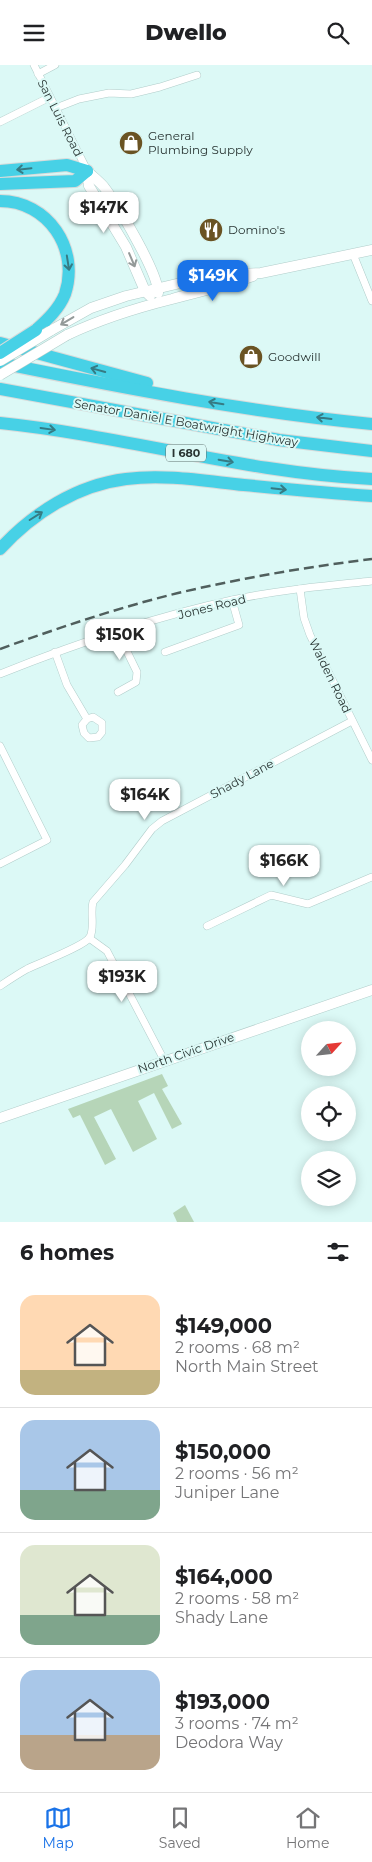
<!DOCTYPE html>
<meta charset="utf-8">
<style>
:root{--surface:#fff;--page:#f2f2f2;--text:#202124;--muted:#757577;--line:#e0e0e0;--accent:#1a73e8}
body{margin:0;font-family:Montserrat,sans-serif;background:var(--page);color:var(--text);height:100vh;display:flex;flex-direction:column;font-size:19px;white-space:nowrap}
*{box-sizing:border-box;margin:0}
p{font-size:16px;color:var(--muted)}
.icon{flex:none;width:28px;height:28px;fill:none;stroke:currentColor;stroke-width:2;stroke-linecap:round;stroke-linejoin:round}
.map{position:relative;height:1157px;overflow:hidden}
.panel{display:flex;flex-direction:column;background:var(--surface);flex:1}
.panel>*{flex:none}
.needle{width:32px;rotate:63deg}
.controls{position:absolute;left:301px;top:956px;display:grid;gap:10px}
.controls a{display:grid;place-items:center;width:55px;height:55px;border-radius:50%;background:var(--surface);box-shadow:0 2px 12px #0003;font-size:25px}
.price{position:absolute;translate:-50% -42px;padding:0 11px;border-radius:10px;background:#fff;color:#222;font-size:16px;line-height:32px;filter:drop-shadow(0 1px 2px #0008)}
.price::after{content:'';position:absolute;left:50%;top:30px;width:15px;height:11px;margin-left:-8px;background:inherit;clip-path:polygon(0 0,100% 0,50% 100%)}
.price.current{background:var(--accent);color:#fff}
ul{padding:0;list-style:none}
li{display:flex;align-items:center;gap:15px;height:125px;padding:0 20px}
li+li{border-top:1px solid var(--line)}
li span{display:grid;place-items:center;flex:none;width:140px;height:100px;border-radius:15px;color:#555}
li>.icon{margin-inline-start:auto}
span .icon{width:60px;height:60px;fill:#fffc;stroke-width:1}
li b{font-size:21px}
h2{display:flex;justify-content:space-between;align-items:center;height:60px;padding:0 20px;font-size:21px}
header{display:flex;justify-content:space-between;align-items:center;height:65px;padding:0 20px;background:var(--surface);font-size:22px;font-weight:800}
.dock{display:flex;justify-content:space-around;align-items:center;height:70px;border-top:1px solid var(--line);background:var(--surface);font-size:14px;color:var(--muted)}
.dock a{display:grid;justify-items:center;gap:2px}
.dock .current{color:var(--accent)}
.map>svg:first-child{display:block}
.green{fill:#b6d5b8}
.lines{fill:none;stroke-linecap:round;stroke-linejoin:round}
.minor-casing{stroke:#b1cdca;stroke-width:8}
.secondary-casing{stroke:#b1cdca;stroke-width:11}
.motorway-casing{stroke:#d8dbda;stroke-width:14}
.minor{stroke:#fff;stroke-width:7}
.secondary{stroke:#fff;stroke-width:10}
.motorway{stroke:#47d1e6;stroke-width:12}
.rail{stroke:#505f5d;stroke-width:2.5;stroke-dasharray:10 5;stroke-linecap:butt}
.secondary-bridge-casing{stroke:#b1cdca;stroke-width:11;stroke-linecap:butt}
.motorway-bridge-casing{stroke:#d8dbda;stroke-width:14;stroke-linecap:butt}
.secondary-bridge{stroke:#fff;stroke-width:10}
.motorway-bridge{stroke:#47d1e6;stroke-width:12}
.oneway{stroke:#367b84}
.oneway2{stroke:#949a99}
.labels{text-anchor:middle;stroke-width:4;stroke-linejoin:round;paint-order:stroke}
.shield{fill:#dcf9f6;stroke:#5f706e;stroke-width:1}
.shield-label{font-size:11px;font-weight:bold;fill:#293533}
.street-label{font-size:12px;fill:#293533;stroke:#dcf9f6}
.poi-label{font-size:12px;fill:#293533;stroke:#dcf9f6;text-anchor:start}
</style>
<header><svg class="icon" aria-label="menu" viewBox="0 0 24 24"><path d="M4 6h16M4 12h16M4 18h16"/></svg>Dwello<svg class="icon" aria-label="search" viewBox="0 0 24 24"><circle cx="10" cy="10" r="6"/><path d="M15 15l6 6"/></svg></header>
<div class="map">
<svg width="372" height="1157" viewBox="0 0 372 1157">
<rect width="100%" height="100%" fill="#dcf9f6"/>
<!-- green -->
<g class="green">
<path d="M162 1009 168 1021 162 1024 182 1059 172 1064 154 1028 138 1036 157 1074 133 1087 111 1044 94 1052 116 1094 105 1100 80 1050 73 1053 68 1044Z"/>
<path d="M185 1140 194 1157H177L173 1148Z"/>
</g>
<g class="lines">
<!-- minor casing -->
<g class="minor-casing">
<g id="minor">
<path d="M34 0 87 105"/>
<path d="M38 9 55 0"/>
<path d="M56 43 79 34 109 28 131 29 160 22 197 10"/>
<path d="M0 57 50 32"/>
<path d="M353 189 372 236"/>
<path d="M300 524 304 553 310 570 372 695"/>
<path d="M117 566 137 607 136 617 118 627"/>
<path d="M55 587 67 620 87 654 82 660 84 668 89 673 98 672 102 667V658L93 652 87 654"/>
<path d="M165 587 239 560 232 535"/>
<path d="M0 609C75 579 153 552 232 535 278 525 325 521 372 516"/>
<path d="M0 681 47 775 0 799"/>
<path d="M207 861 271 830 308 839 372 812"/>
<path d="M89 873 107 886 164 995"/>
<path d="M0 921C9 915 18 909 27 904 39 898 85 881 90 872 95 862 90 848 93 837L125 800 152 764 162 756 352 656"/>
</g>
</g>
<!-- secondary casing -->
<g class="secondary-casing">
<g id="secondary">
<path d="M87 106C92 111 99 116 104 122 117 139 159 209 158 228"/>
<path d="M87 106 89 121 126 182 145 226 150 231"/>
<path d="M50 266 91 243 126 231 214 210 261 208 372 185"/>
<path d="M67 270C101 254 136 243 172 234 201 226 225 221 253 211"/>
<path d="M0 1053 372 925"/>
</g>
</g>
<!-- motorway casing -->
<g class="motorway-casing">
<g id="motorway">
<path d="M0 106 67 100 87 106"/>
<path d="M0 119 75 116 87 106"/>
<path d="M0 136C48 136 80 184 65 229 59 244 47 255 36 265"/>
<path d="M0 278 147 318"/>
<path d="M0 298C123 323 247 347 372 359"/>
<path d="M0 324 279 375 372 386"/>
<path d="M0 358C125 371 246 408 372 414"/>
<path d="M0 484C33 448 77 420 126 414 165 409 205 416 244 420 286 424 329 428 372 431"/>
</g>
</g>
<!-- minor -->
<use href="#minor" class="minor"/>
<!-- secondary -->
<use href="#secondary" class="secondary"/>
<!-- motorway -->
<use href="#motorway" class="motorway"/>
<!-- rail -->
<path class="rail" d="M0 584C58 563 117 543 178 528 242 513 306 502 372 494"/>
<!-- secondary-bridge casing -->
<g class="secondary-bridge-casing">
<g id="secondary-bridge">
<path d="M0 296 50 266"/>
<path d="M0 310 67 270"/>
</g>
</g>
<!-- motorway-bridge casing -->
<g class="motorway-bridge-casing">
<path id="motorway-bridge" d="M0 288 36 265"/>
</g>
<!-- secondary-bridge -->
<use href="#secondary-bridge" class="secondary-bridge"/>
<!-- motorway-bridge -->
<use href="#motorway-bridge" class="motorway-bridge"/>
</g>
<!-- one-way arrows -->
<defs><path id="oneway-shaft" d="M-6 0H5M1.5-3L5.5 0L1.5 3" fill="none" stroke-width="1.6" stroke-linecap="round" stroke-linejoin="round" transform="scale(1.25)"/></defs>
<g class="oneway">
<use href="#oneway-shaft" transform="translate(24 104) rotate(174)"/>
<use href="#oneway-shaft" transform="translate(68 198) rotate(81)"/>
<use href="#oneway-shaft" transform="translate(98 305) rotate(-165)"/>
<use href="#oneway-shaft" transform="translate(216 338) rotate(-171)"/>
<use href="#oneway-shaft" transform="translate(324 353) rotate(-173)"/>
<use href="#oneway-shaft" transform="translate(48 364) rotate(8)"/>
<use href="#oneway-shaft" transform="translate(226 396) rotate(10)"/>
<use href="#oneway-shaft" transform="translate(279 424) rotate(6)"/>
<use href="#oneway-shaft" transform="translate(36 451) rotate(-32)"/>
</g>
<g class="oneway2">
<use href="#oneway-shaft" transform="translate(132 195) rotate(67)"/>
<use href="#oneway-shaft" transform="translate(67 256) rotate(149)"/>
</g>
<!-- icons -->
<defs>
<g id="shop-disc" transform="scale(1.25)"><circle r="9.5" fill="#6a5323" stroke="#dcf9f6"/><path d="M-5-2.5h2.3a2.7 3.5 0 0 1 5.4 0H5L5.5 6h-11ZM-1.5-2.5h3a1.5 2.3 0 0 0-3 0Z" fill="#fff"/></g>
<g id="restaurant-disc" transform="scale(1.25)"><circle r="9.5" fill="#6a5323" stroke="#dcf9f6"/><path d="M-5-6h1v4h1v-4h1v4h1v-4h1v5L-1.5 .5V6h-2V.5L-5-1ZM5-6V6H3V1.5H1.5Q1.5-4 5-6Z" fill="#fff"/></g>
</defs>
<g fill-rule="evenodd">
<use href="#shop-disc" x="131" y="78"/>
<use href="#restaurant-disc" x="211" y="165"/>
<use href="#shop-disc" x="251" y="292"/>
</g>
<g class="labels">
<!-- shield labels -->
<rect class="shield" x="166" y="379.5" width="40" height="17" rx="4"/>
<g class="shield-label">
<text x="186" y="392">I 680</text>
</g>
<!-- street labels -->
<g class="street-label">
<text transform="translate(60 53) rotate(63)" y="4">San Luis Road</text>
<text transform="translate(186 358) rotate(10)" y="4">Senator Daniel E Boatwright Highway</text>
<text transform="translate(212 542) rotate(-14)" y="4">Jones Road</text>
<text transform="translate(330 611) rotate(64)" y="4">Walden Road</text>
<text transform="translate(242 714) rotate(-28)" y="4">Shady Lane</text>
<text transform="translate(186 988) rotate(-19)" y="4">North Civic Drive</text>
</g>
<!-- poi labels -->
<g class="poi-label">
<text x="148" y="75">General<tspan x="148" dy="14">Plumbing Supply</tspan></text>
<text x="228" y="169">Domino's</text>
<text x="268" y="296">Goodwill</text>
</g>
</g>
</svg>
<div class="controls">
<a><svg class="needle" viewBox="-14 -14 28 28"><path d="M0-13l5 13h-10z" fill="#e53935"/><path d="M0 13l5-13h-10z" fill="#757577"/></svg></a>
<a><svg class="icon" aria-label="locate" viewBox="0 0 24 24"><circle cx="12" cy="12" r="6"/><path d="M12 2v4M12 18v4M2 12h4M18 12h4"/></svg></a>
<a><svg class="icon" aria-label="layers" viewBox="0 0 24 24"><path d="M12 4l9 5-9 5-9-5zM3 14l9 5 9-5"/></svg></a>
</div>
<b class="price" style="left:104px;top:169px">$147K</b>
<b class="price current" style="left:213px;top:237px">$149K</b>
<b class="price" style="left:120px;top:596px">$150K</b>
<b class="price" style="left:145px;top:756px">$164K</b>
<b class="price" style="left:284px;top:822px">$166K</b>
<b class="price" style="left:122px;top:938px">$193K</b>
</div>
<section class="panel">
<h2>6 homes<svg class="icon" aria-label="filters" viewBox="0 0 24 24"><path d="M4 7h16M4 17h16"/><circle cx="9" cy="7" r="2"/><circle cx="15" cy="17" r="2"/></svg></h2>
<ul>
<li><span style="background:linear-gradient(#ffd9b3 75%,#c2b280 0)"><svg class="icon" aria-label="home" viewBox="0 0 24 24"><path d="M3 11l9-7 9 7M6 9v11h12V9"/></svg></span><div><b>$149,000</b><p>2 rooms · 68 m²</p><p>North Main Street</p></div></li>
<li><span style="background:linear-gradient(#a9c7e8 70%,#7fa58c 0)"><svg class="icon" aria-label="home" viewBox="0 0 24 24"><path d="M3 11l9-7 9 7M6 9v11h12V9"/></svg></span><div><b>$150,000</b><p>2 rooms · 56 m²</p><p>Juniper Lane</p></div></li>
<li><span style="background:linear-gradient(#dfe7d0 70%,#7fa58c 0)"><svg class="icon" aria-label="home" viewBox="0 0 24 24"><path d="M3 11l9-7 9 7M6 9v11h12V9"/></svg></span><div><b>$164,000</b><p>2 rooms · 58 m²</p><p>Shady Lane</p></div></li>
<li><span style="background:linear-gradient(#a9c7e8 65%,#b9a48a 0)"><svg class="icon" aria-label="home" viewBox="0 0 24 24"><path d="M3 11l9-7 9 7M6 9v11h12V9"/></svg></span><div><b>$193,000</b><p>3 rooms · 74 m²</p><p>Deodora Way</p></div></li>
</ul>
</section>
<nav class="dock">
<a class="current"><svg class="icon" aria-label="map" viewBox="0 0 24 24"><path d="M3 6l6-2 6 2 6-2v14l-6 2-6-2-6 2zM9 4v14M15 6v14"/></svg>Map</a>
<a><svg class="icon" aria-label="saved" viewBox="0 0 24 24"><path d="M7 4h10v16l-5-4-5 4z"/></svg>Saved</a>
<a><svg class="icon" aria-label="home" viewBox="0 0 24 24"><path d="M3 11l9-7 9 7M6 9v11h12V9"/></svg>Home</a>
</nav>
